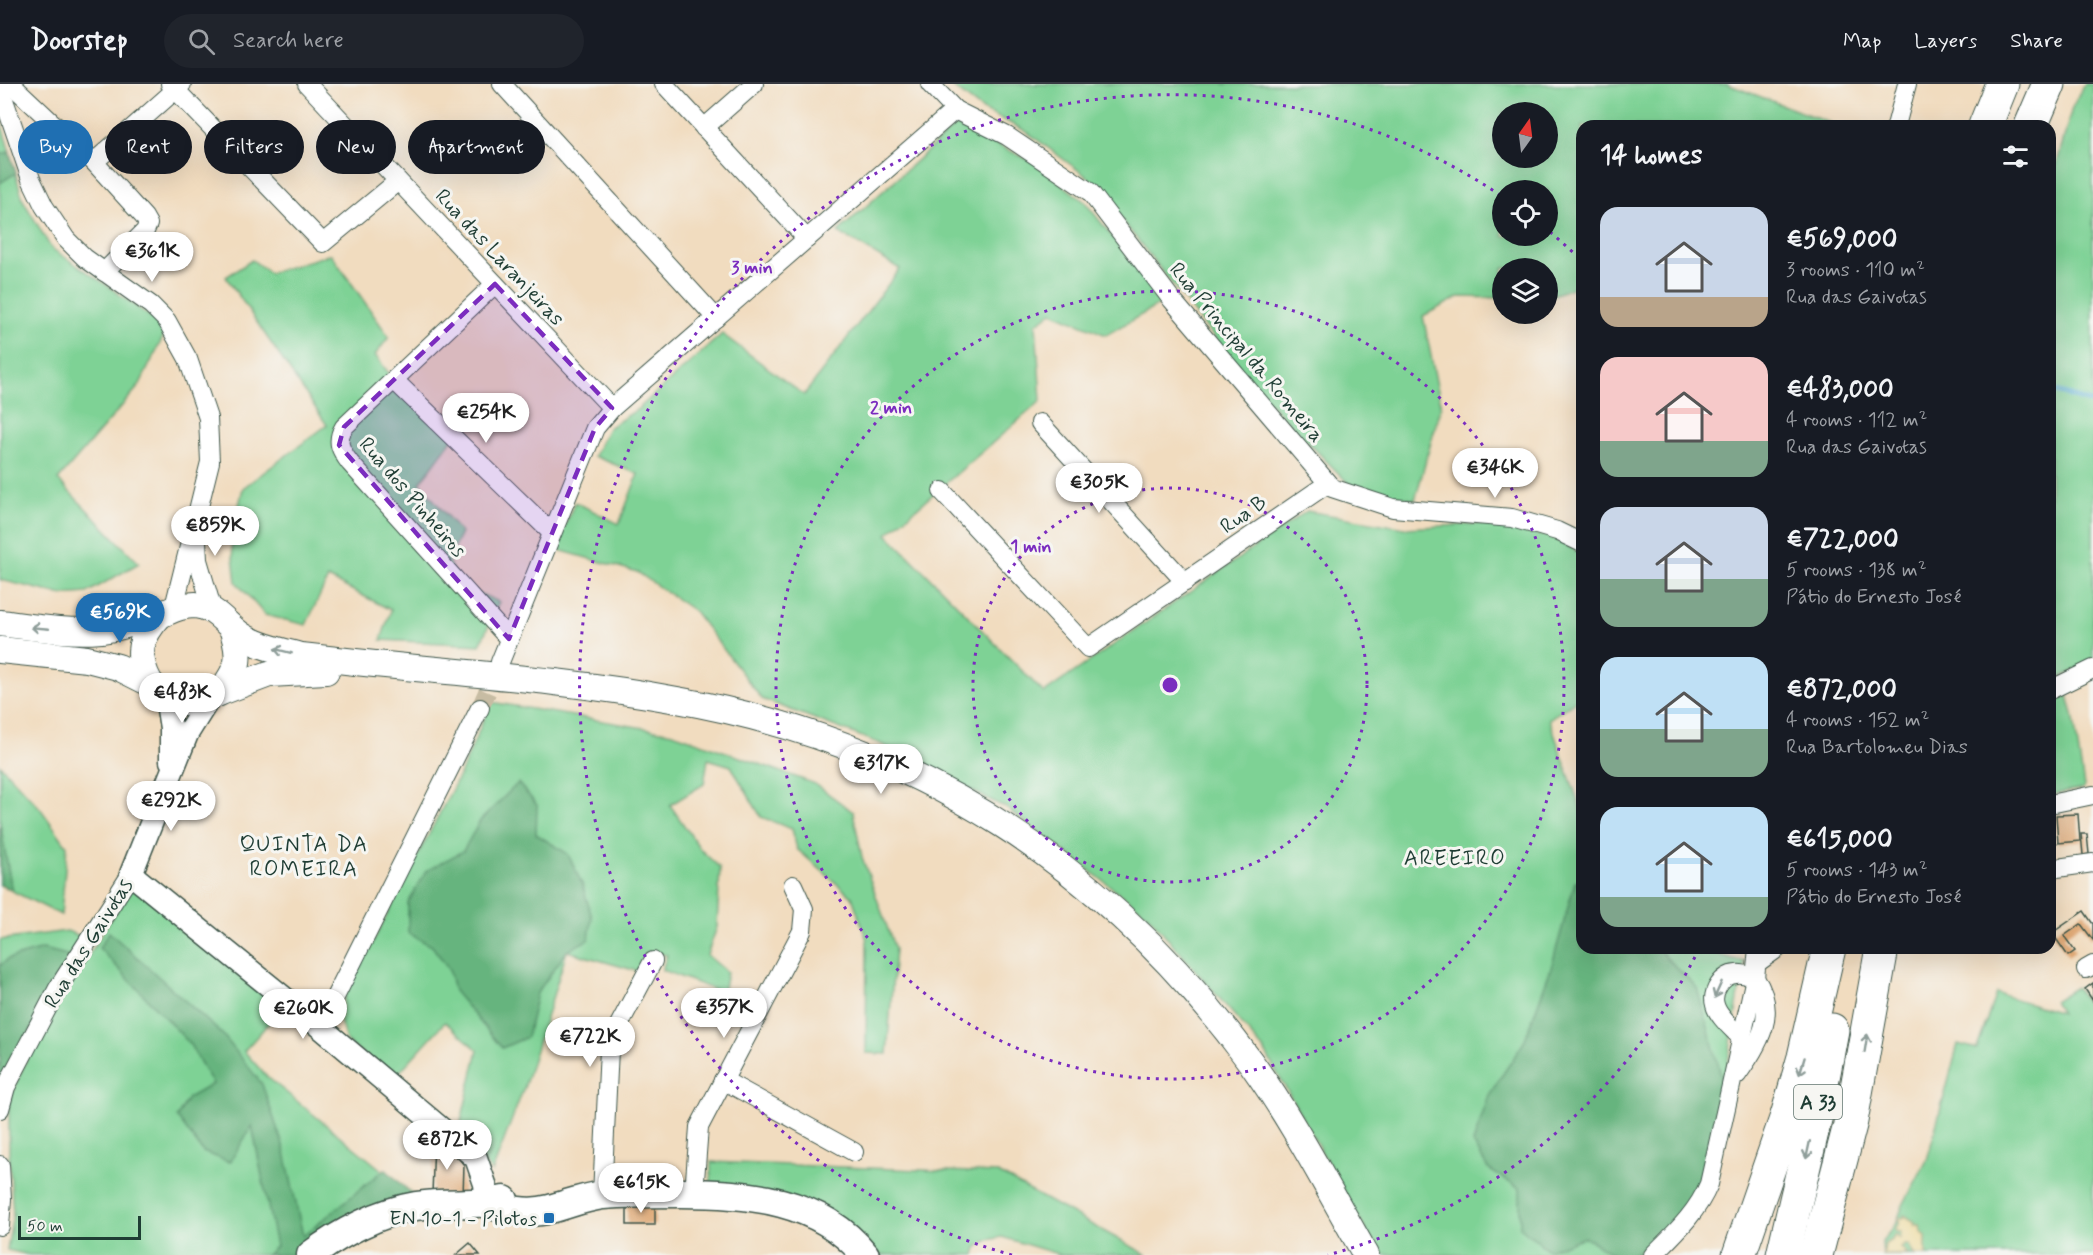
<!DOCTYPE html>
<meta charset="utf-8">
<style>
:root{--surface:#171b24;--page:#20242c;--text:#f1f3f6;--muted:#9ea1a6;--line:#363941;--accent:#1f6fb2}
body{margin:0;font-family:Mynerve,sans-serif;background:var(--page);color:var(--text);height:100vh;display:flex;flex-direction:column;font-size:22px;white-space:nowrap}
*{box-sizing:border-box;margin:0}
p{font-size:20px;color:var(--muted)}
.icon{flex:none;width:33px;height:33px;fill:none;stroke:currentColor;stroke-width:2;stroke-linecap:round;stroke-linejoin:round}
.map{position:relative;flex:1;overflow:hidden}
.sheet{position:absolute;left:1576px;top:36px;width:480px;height:834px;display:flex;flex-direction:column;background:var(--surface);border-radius:18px;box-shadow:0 6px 24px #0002}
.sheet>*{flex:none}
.top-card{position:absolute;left:18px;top:36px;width:570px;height:54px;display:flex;gap:12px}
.needle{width:39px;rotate:14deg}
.fabs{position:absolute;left:1492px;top:18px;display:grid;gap:12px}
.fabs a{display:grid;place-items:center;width:66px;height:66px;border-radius:50%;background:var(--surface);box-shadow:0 6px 24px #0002;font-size:30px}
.scale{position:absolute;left:18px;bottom:15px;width:123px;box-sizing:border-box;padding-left:6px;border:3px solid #1f3d34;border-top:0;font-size:16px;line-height:21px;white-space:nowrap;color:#1f3d34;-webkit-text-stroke:4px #f6f6f2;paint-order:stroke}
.price{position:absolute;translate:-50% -51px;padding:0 14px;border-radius:21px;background:#fff;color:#222;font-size:20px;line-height:39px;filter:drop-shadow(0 2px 3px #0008)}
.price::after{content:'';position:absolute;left:50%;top:36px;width:18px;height:14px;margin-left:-9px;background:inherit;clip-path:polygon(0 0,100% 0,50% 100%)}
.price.selected{background:var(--accent);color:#fff}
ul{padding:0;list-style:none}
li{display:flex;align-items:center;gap:18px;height:150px;padding:0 24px}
li span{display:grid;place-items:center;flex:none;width:168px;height:120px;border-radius:18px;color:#555}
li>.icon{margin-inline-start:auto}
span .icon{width:72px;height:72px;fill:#fffc;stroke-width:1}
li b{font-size:26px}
h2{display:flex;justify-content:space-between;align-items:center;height:72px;padding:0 24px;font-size:26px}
.tag{padding:0 21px;border-radius:27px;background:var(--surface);box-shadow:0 6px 24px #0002;font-size:21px;line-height:54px}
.tag.selected{background:var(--accent);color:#fff}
header{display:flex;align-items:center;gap:36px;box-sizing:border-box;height:84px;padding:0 30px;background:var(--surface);border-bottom:2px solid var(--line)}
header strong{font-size:28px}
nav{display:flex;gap:33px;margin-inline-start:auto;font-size:21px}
.search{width:420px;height:54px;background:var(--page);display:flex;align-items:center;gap:15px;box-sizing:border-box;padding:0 21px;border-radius:33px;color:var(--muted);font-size:22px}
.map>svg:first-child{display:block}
.green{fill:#7ed295;stroke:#4e8864;stroke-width:1.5;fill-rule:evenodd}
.forest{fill:#66b47e;stroke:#427859;stroke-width:1.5}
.sand{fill:#eeda9e;stroke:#868c69;stroke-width:1.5}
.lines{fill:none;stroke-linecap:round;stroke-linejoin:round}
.stream{stroke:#57add3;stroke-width:5}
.building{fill:#dea671}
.minor-tunnel{stroke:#c7bca3;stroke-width:18;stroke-dasharray:18 9;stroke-linecap:butt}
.minor-casing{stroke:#3e5549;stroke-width:20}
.tertiary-casing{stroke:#3e5549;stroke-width:25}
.secondary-casing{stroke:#3e5549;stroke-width:28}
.primary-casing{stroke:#3e5549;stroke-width:31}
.motorway-casing{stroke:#3e5549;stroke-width:35}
.minor{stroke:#fff;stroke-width:18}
.tertiary{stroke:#fff;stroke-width:22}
.secondary{stroke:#fff;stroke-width:26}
.primary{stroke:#fff;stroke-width:28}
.motorway{stroke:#fff;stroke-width:33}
.oneway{stroke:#8f9e9a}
.marked{fill:#7b2cbf;fill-opacity:0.2;stroke:#7b2cbf;stroke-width:4.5;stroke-dasharray:12 8;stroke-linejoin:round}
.ring{fill:none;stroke:#7b2cbf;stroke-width:3;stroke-dasharray:3 6}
.poi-dot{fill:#1f6fb2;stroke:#f6f6f2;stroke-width:2}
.labels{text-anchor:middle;stroke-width:6;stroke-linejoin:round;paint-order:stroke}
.shield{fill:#f6f6f2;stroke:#60746d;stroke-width:1.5}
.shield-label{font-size:20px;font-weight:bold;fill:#1f3d34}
.street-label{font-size:21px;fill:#1f3d34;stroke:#f6f6f2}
.poi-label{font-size:21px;fill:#1f3d34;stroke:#f6f6f2;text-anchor:end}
.neighbourhood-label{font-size:22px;letter-spacing:1.5px;fill:#1f3d34;stroke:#f6f6f2}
.centre{fill:#7b2cbf;stroke:#f6f6f2;stroke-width:3}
.ring-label{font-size:18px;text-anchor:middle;font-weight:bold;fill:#7b2cbf;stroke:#f6f6f2;stroke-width:6;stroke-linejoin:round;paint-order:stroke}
</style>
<header>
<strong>Doorstep</strong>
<div class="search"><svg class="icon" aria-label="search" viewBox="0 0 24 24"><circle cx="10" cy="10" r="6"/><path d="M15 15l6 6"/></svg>Search here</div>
<nav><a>Map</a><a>Layers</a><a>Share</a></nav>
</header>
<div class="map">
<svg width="2093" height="1171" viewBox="0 0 2093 1171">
<rect width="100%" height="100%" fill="#f6f6f2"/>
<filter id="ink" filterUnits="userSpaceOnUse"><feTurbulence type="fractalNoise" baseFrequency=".0167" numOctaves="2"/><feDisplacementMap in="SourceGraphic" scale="12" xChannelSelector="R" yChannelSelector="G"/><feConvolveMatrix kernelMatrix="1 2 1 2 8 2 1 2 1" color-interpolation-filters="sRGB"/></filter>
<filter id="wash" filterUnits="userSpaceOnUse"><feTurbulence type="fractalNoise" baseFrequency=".008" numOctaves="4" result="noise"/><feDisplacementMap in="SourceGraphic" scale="24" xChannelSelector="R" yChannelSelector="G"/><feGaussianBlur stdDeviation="1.35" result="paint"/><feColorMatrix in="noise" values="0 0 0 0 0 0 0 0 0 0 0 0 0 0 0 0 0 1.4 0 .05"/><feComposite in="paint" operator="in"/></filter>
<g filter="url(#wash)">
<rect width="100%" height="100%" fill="#f1dcbf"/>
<!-- green -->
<g class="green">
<path d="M949 0H1727L1838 42H1582V200L1548 213V184H1503V214L1459 213 1423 232 1441 322 1415 416 1351 402 1247 296 1090 95 1024 46 983 26ZM1503 28H1548V74H1503ZM1503 106H1548V152H1503Z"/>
<path d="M2084 0H2093V578L2050 598V105L2072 24Z"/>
<path d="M0 34 23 116 51 164 105 200 167 245 139 302 58 396 139 479 87 509 63 511 0 496Z"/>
<path d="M956 41 1033 78 1085 118 1164 218 1106 251 1052 228 1036 240 1041 317 887 450 1044 609 1307 427 1405 444 1479 440 1552 453 1582 470V612L1549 635 1582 728V864H1709V868L1744 878 1721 1021 1647 1164 1637 1171H1380L1264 966 1146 829 1006 724 881 660 762 615 694 527 637 488 555 465 575 418 619 440 638 390 594 372 608 344 638 325 722 250 804 311 900 185 838 148Z"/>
<path d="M331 170 389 253 375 271 394 296 454 353 420 399 461 449 448 477 459 501 499 518 480 561 381 556 391 526 328 494 306 541 265 531 236 498 231 456 243 404 327 341 226 193 252 176 270 189Z"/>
<path d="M2066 606 2073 630 2084 702V705L2050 711V609Z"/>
<path d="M491 618 673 649 815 700 853 728 862 773 895 865 887 970 866 969 867 856 852 813 797 765 792 745 761 733 731 682 708 675 704 700 670 721 701 766 720 784 717 843 707 871 727 888 723 909 662 886 667 871 647 868 637 887 567 867 525 1001 492 1088 468 1058 460 1042 478 966 445 938 394 994 346 957 340 937 344 914 463 684Z"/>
<path d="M0 681 40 724 67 762 61 831 0 801Z"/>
<path d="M132 801 284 922 244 967 266 992 420 1117 300 1171H29L7 1166 13 1130 9 1069V1016L31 965Z"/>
<path d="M67 847 83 853 0 1003V856Z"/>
<path d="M2076 903 2093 930V1171H1883L1882 1158 1897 1138 1902 1123 1927 1076 1958 960 1977 965 1996 909 2061 929 2054 917Z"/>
<path d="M711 1078 998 1089 1147 1171H1061L1002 1153 988 1156 977 1164 975 1171H877L711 1100Z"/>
</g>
<!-- forest -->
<g class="forest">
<path d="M9 68 16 89 0 99V71Z"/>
<path d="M518 699 537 721 536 750 568 770 582 800 592 833 589 855 567 867 537 909 527 953 502 964 454 907 449 885 432 862 408 849V819L426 787 463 767 480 737Z"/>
<path d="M0 739 12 806 0 801Z"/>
<path d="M1575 798 1582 799V864H1657L1697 904 1724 1001 1721 1021 1694 1115 1647 1164 1632 1171H1614L1585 1153 1548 1166 1520 1143V1105L1488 1085 1473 1059 1489 1011 1524 958 1551 884Z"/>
<path d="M109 848 223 951 262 1000 284 1064 303 1152 385 1085 420 1117 300 1171H267L276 1162 252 1042 230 1078 203 1068 177 1033 188 1014 213 1000 189 959 99 864Z"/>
<path d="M43 865 71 872 0 1003V882L8 875Z"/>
</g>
<!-- sand -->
<path class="sand" d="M1904 1131 1915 1138 1914 1141H1920L1921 1147 1926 1153V1171H1914L1909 1161H1905L1901 1164 1908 1171H1883L1885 1160 1893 1155 1894 1151 1900 1154 1901 1148H1897L1895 1146 1899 1140V1133L1903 1135Z"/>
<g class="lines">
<!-- stream -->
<path class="stream" d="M2050 306 2093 319"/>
</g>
<g id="blocks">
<!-- building -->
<g class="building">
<path d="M2078 730 2080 757 2058 759 2056 731Z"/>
<path d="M2081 750H2087L2089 770 2083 771Z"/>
<path d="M2084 827 2093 840V856L2081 840 2064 852 2075 867 2068 872 2052 849Z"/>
<path d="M2093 899V917L2085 905Z"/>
<path d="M434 1057H445L464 1081 463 1111 432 1110Z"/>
<rect x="627" y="1120" width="28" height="21"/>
<path d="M470 1159 480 1171H456Z"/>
</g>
</g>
</g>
<g filter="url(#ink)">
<use href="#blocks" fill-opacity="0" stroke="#3e5549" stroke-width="1.5"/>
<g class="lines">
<!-- minor-tunnel -->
<path class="minor-tunnel" d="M480 624 498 583"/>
<!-- minor casing -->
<g class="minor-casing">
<g id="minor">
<path d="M11 0 94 78 144 133 148 140 145 147 104 188"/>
<path d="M170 0 323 159 398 97"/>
<path d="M307 0 612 324"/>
<path d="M502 0 716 234"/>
<path d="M664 0 807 155"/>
<path d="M930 0 955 26 1007 52 1090 108 1172 216 1332 404 1393 424 1512 434 1557 447 1582 459"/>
<path d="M0 4 31 95 44 122 66 155 85 174 151 221 167 237 188 275 208 334 210 378 174 523"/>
<path d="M1896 42 1907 0"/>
<path d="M704 44 754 0"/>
<path d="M94 78 182 0"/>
<path d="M495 200 344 343C335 358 341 367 350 379L509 555"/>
<path d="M394 296 552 449"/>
<path d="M1040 339 1185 498"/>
<path d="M942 407 1088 564 1327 400"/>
<path d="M197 456 198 476 213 527"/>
<path d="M500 578 595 344 612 324 955 26"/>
<path d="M2050 606 2093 585"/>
<path d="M2050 720 2093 711"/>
<path d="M2050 785 2093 779"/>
<path d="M1757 879 1778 864"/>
<path d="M2086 885 2093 881"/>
<path d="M320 943 480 624"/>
<path d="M1737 991C1759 959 1779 930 1755 894 1749 892 1743 889 1736 890 1722 891 1711 908 1715 921 1718 933 1733 945 1741 954"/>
<path d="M723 996 854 1068"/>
<path d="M0 1025 6 1003 58 904 131 790"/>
<path d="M0 1081 2 1115 0 1142"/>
<path d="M694 1109 699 1043 802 847 804 825 793 801"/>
<path d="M602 1111 609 965 611 956 653 877"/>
<path d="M1653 1171C1675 1149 1697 1129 1709 1100L1755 894 1758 864"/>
</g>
</g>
<!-- tertiary casing -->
<g class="tertiary-casing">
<g id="tertiary">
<path d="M166 613 171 644V677"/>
<path d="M210 613 187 650 131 790 320 943 476 1074 485 1100 487 1120"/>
</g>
</g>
<!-- secondary casing -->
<g class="secondary-casing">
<g id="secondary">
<path d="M0 539C33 543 68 549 101 546 113 545 148 535 160 531 172 526 181 521 195 521 219 523 228 546 248 555 264 564 283 567 301 572 426 587 553 593 677 616 919 659 1108 782 1252 980 1295 1040 1329 1107 1366 1171"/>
<path d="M0 566 87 575 118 583 150 599 166 613 182 618 202 617 221 608 269 590 326 587"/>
<path d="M150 599C135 571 139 554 160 531"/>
<path d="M221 608C238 583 242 578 233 547"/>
</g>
</g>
<!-- primary casing -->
<g class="primary-casing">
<g id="primary">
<path d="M487 1120C507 1126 529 1131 550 1125 569 1120 582 1114 603 1111 629 1109 655 1109 681 1109 748 1109 820 1115 865 1171"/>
<path d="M311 1171C340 1149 380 1128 416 1122 445 1117 475 1122 504 1116"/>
</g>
</g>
<!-- motorway casing -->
<g class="motorway-casing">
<g id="motorway">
<path d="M1985 42 2002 0"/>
<path d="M2031 42 2049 0"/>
<path d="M1739 1171 1787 1032 1804 973 1829 864"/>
<path d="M1783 1171 1816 1031 1832 946"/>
<path d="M1816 1171 1851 1037 1882 864"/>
</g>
</g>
<!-- minor -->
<use href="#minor" class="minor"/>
<!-- tertiary -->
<use href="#tertiary" class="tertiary"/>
<!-- secondary -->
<use href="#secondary" class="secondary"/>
<!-- primary -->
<use href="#primary" class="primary"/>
<!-- motorway -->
<use href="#motorway" class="motorway"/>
</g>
<!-- one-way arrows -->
<defs><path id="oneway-shaft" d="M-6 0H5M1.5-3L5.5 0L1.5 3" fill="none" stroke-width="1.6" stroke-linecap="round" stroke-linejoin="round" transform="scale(1.5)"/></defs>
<g class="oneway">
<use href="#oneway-shaft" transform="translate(40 544) rotate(-175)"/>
<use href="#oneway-shaft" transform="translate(283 567) rotate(-166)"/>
<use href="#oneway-shaft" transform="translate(1718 906) rotate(114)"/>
<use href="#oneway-shaft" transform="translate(1866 959) rotate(-81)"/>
<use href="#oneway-shaft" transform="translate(1802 982) rotate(107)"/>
<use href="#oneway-shaft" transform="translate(1808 1066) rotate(102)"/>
</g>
</g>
<!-- marked area -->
<path class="marked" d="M495 200 612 324 595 344 509 555 339 361 344 343Z"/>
<!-- distance rings -->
<g class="ring">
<circle cx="1170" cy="601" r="197"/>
<circle cx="1170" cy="601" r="394"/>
<path d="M1699 865A591 591 0 0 1 1328 1171M1012 1171A591 591 0 1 1 1500 111M1550 148A591 591 0 0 1 1581 176"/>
</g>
<!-- markers -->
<rect class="poi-dot" x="543" y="1128" width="12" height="12" rx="3"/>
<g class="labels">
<!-- shield labels -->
<rect class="shield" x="1794" y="1001" width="48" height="34" rx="4.5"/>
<g class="shield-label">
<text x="1818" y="1025">A 33</text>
</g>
<!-- street labels -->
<g class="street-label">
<text transform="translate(500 173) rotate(47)" y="7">Rua das Laranjeiras</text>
<text transform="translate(1247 268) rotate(50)" y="7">Rua Principal da Romeira</text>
<text transform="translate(413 413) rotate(49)" y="7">Rua dos Pinheiros</text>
<text transform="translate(1243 430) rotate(-35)" y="7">Rua B</text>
<text transform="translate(88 859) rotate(-58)" y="7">Rua das Gaivotas</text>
</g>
<!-- poi labels -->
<g class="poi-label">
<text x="537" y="1141">EN 10-1 - Pilotos</text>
</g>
<!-- neighbourhood labels -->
<g class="neighbourhood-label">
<text x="304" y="767">QUINTA DA<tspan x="304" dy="25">ROMEIRA</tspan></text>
<text x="1455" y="781">AREEIRO</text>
</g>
</g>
<circle cx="1170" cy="601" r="9" class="centre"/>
<g class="ring-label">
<text x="752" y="189">3 min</text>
<text x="891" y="329">2 min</text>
<text x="1031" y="468">1 min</text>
</g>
</svg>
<div class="fabs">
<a><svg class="needle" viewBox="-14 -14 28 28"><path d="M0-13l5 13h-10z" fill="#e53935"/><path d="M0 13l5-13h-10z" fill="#9ea1a6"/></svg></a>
<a><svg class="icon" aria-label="locate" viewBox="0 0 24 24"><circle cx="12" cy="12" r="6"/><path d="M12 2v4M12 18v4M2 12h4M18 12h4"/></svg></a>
<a><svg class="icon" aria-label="layers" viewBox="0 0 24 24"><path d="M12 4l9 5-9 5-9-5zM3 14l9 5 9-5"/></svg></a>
</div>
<div class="scale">50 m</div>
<b class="price" style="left:152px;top:199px">€361K</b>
<b class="price" style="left:486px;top:360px">€254K</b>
<b class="price" style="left:1495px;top:415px">€346K</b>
<b class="price" style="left:1099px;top:430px">€305K</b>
<b class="price" style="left:215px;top:473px">€859K</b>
<b class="price selected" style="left:120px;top:560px">€569K</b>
<b class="price" style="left:182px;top:640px">€483K</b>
<b class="price" style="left:881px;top:711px">€317K</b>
<b class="price" style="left:171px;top:748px">€292K</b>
<b class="price" style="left:724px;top:955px">€357K</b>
<b class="price" style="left:303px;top:956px">€260K</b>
<b class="price" style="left:590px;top:984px">€722K</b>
<b class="price" style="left:447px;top:1087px">€872K</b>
<b class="price" style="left:641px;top:1130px">€615K</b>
<div class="top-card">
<a class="tag selected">Buy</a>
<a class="tag">Rent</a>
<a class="tag">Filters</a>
<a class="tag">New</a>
<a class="tag">Apartment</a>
</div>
<section class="sheet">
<h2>14 homes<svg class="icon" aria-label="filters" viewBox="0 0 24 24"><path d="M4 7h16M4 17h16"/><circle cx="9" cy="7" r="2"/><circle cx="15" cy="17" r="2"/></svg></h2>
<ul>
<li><span style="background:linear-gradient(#c9d6e8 75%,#b9a48a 0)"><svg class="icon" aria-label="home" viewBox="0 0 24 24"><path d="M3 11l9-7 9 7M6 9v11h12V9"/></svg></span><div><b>€569,000</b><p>3 rooms · 110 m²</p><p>Rua das Gaivotas</p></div></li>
<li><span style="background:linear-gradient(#f6c9c9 70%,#7fa58c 0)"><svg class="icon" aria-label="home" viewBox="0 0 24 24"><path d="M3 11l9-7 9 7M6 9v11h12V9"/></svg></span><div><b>€483,000</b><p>4 rooms · 112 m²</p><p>Rua das Gaivotas</p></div></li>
<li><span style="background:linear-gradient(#c9d6e8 60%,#7fa58c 0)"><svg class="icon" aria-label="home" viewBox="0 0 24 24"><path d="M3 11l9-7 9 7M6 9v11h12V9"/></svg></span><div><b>€722,000</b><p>5 rooms · 138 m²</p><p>Pátio do Ernesto José</p></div></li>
<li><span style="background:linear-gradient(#bfe0f5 60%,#7fa58c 0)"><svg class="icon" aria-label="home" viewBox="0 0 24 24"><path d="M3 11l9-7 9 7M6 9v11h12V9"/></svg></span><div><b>€872,000</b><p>4 rooms · 152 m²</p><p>Rua Bartolomeu Dias</p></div></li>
<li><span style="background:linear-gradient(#bfe0f5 75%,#7fa58c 0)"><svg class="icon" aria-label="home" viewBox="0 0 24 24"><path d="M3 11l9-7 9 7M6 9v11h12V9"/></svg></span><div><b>€615,000</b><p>5 rooms · 143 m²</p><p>Pátio do Ernesto José</p></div></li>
</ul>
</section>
</div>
